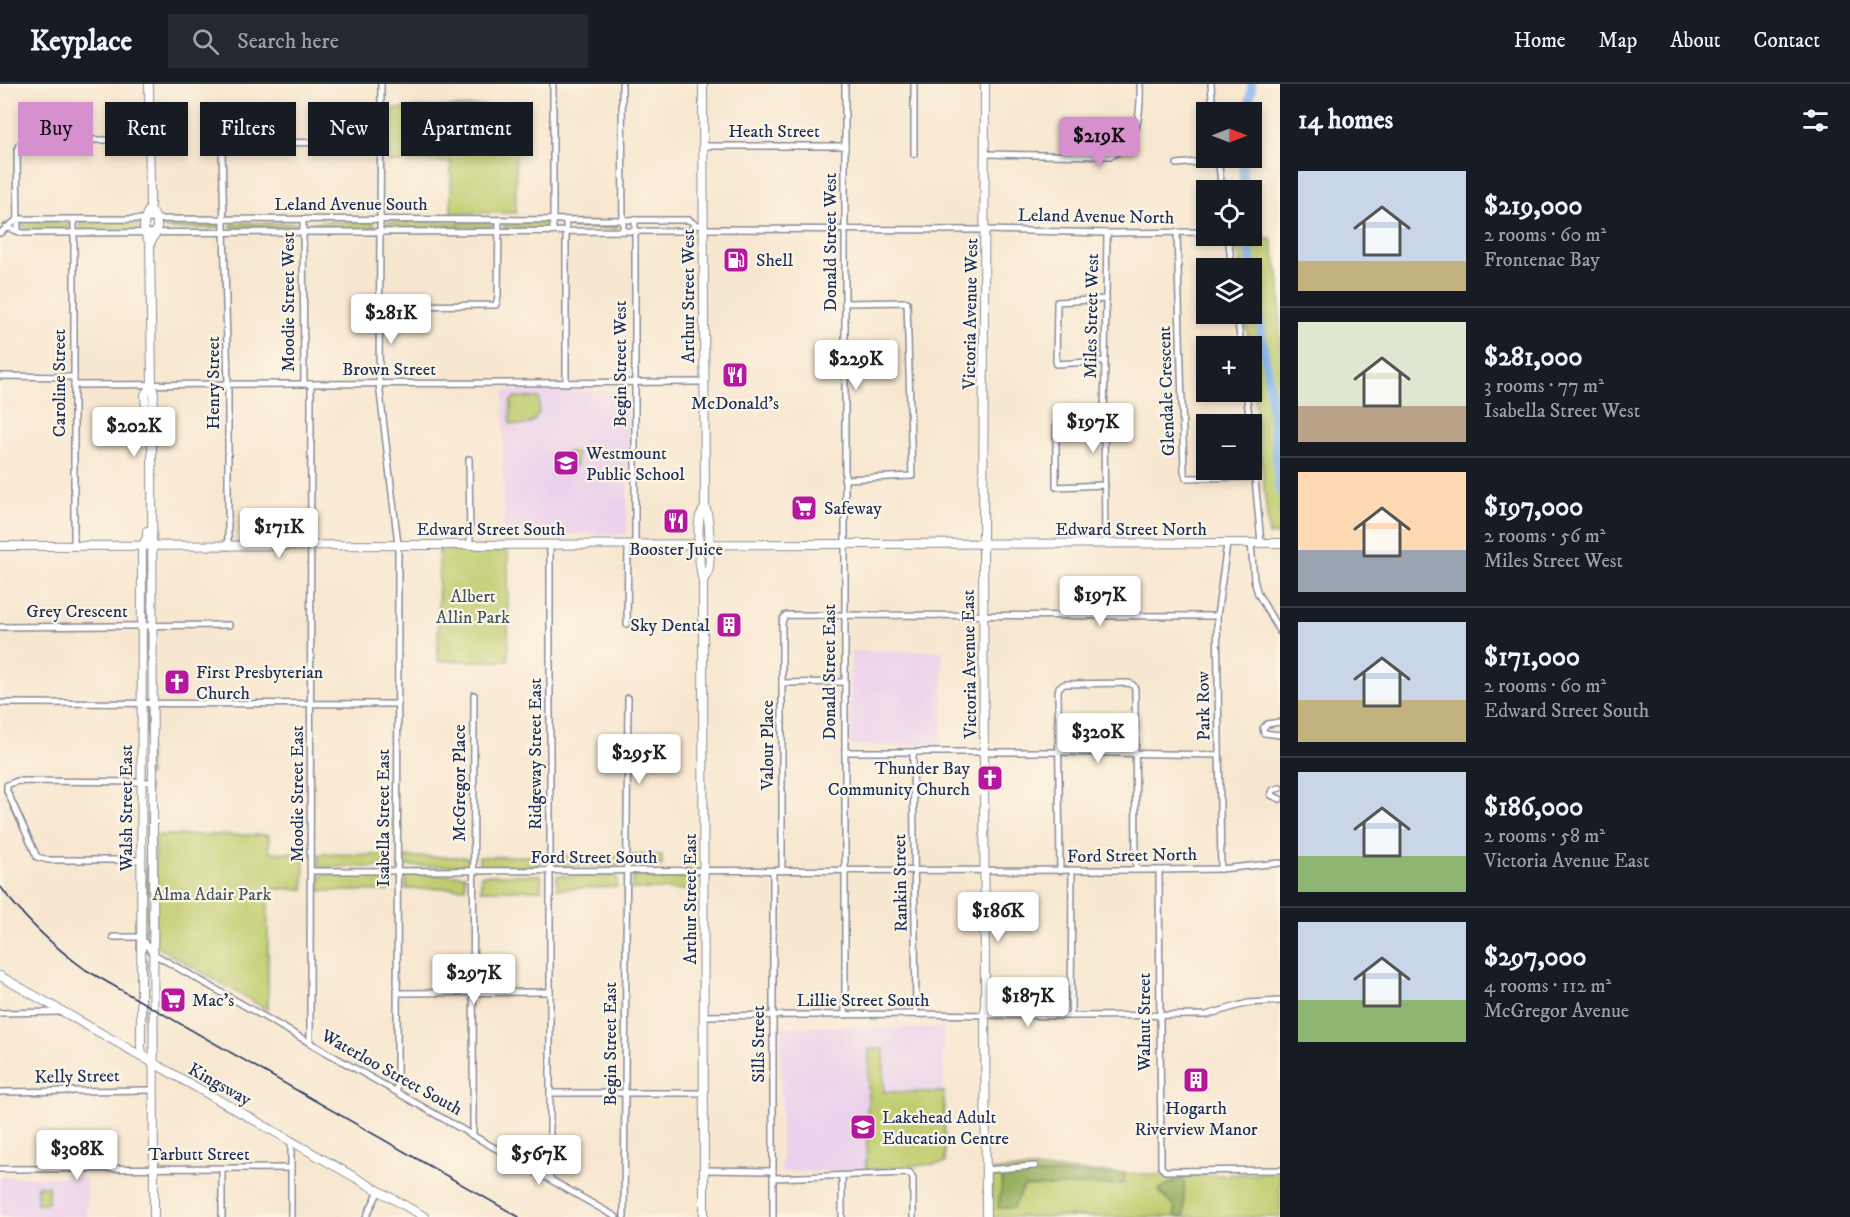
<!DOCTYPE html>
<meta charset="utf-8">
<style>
:root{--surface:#171b24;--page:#242831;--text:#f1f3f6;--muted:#9ea1a6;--line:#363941;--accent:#d690ce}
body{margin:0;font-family:"IM FELL DW Pica",serif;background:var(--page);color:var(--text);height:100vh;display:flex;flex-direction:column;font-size:22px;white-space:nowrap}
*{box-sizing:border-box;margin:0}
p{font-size:20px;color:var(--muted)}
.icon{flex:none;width:33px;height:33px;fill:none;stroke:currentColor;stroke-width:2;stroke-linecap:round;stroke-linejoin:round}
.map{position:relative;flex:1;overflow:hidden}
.sheet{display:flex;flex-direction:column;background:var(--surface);width:570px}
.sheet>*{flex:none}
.guide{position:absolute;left:18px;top:18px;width:570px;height:54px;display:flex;gap:12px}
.needle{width:39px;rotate:90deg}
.fabs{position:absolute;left:1196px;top:18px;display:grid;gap:12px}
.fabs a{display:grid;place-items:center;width:66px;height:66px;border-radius:0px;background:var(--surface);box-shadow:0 3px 9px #0003;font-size:30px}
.price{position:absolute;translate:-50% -51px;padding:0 14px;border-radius:6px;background:#fff;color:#222;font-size:20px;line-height:39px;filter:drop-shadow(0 2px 3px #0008)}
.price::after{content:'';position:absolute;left:50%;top:36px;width:18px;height:14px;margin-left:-9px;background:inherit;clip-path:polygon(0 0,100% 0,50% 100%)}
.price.selected{background:var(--accent);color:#111}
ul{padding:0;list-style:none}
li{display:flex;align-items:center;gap:18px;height:150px;padding:0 18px}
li+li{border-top:2px solid var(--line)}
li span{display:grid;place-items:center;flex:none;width:168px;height:120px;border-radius:0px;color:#555}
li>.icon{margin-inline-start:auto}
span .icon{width:72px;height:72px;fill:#fffc;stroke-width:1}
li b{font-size:26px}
h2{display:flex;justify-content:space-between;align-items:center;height:72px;padding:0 18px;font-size:26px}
.chip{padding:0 21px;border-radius:0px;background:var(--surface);box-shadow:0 3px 9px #0003;font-size:21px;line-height:54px}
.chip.selected{background:var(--accent);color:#111}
header{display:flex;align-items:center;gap:36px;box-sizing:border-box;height:84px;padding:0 30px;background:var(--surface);border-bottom:2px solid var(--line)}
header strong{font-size:28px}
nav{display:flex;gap:33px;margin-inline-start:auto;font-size:21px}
.search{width:420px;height:54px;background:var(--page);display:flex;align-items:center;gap:15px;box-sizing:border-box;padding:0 21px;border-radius:0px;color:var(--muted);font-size:22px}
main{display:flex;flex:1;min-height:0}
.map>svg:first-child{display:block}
.built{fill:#ebd1eb}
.green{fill:#bfcc6d;stroke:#6d7e66;stroke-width:1.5}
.forest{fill:#97b060;stroke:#59705f;stroke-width:1.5}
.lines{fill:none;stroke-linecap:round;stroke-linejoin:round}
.river{stroke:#81b4ee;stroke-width:9}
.street-casing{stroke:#8a8b97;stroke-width:8}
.secondary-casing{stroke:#8a8b97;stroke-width:10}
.street{stroke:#fff;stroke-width:5}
.secondary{stroke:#fff;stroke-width:8}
.rail{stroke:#1b2f5e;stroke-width:1.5}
.labels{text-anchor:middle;stroke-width:4.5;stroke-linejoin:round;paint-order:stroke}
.street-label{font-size:18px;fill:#1b2f5e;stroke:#fcf5e5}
.poi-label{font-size:18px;fill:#1b2f5e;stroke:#fcf5e5;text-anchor:start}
.park-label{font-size:18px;fill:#445662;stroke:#fcf5e5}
</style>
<header>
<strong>Keyplace</strong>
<div class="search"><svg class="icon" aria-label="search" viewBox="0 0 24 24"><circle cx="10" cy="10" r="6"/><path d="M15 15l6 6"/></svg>Search here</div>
<nav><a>Home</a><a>Map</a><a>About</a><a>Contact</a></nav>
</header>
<main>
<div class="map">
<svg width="1280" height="1133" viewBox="0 0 1280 1133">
<rect width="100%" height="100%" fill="#fcf5e5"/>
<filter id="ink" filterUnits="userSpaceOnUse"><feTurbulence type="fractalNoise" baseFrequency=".0167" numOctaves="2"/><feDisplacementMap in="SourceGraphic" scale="12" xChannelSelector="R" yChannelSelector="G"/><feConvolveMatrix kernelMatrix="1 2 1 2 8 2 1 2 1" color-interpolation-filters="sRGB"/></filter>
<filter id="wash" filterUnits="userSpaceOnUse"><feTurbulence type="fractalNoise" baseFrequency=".008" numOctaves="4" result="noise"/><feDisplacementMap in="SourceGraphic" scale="24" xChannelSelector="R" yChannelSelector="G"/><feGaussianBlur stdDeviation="1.35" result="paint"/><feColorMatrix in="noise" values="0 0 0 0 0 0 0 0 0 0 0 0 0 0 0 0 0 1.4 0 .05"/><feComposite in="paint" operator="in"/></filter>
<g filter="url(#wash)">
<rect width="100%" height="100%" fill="#f8e7d0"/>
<!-- built -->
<g class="built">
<path d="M504 307H628L627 450H503Z"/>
<path d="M851 567H943L942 662H850Z"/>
<path d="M781 942 943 944 945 1079 866 1086 781 1088Z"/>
<path d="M0 1093H86L87 1133H0Z"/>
</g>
<!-- green -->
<g class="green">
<path d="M515 21 516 129H451V78H388V25Z"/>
<path d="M25 137H66L70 142 67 145H25L22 142Z"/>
<path d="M83 137H138L141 142 137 145H83L79 144V140Z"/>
<path d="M164 138H217L220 142 216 144 165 145 162 141Z"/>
<path d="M312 138H372L375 141 372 144H312L308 141Z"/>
<path d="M388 138H491L493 141 491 143 389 144 386 142Z"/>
<path d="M543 138 547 140 546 145H505L503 141Z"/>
<path d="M234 139H296L298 141 296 144H232L231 141Z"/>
<path d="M573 139H614L618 141 615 145 573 144 571 141Z"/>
<path d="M1271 155 1280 198V451H1269L1251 279V262H1249L1245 230H1251V184H1240L1237 156Z"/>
<path d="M515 313 539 314V327L534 337 525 341 510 340 511 317Z"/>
<path d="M567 368 577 369 576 382H566Z"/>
<path d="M439 467H508V577H438Z"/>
<path d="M148 470 150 471 149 537 146 535V473Z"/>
<path d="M148 546 149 615 147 616V547Z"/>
<path d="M148 625 149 691 147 693 146 626Z"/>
<path d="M147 702 149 703 148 846 145 848Z"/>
<path d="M155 751H269V768L304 770V805H268V926L157 863 155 860Z"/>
<path d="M319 770 389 771V783H319Z"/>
<rect x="632" y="771" width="30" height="11"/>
<path d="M540 772V782H479V773Z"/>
<rect x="555" y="772" width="67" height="10"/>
<rect x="406" y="773" width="62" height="9"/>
<rect x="320" y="791" width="69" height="16"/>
<path d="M406 791H465V804L406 805Z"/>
<rect x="481" y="791" width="60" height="15"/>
<path d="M557 792H617V803L557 805Z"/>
<path d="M634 792 692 793V806L631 805Z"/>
<path d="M147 876 148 917 146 919 145 877Z"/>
<path d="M444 885H455L461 892 460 896 440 897V889H444Z"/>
<path d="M146 924 149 927V964L146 968 144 925Z"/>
<path d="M869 965H884V1008H944L945 1079 866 1086Z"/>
<path d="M1032 1085 1184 1092 1280 1089V1133H991V1087Z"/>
<rect x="37" y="1102" width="11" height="17"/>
</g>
<!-- forest -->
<g class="forest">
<path d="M1125 1089 1123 1100 1024 1103 1013 1124H998L1003 1091Z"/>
<path d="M1184 1092V1133H1175V1124L1158 1106Z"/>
</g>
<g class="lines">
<!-- river -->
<g class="river">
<path d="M1248 28 1252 0"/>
<path d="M1242 74 1244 106"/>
<path d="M1247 152 1269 298 1280 407"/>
</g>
</g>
</g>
<g filter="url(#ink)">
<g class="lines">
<!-- street casing -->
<g class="street-casing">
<g id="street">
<path d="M381 0 379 300 398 460 397 1007"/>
<path d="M553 0V147"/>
<path d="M622 0 623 147"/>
<path d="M1211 0 1213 28"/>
<path d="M703 62H845"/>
<path d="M914 70V0"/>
<path d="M985 70 1110 72C1139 62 1141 27 1140 0"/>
<path d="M1218 75 1222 106"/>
<path d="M1177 80 1218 76"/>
<path d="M74 135V463"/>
<path d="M303 135 304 300"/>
<path d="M566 136V299"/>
<path d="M635 136V460"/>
<path d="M6 143 22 149 689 147 696 141"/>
<path d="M703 145 986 146 1107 149 1206 148"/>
<path d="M18 147 17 66 19 61 29 56H149"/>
<path d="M0 149 18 135 689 136 696 141H703"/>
<path d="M1177 149 1184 387 1186 394 1256 393"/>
<path d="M1228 152 1232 184"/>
<path d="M380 222 496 221 498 212 499 136"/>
<path d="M1237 230 1241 262"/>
<path d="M1105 277 1056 280 1057 218 1106 215"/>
<path d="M0 292 74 293"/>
<path d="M74 301 704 298"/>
<path d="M1246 308 1250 340"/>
<path d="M1104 339 1056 340V403L1105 401"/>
<path d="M1251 352 1261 459"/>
<path d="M469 375 470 460"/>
<path d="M844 395 912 392 907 218 845 219"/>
<path d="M1251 459 1254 496 1258 510 1280 548"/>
<path d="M1105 460 1104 339 1107 149"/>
<path d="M228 463V301L222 65 230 59 381 58"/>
<path d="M627 540 628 460"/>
<path d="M0 543 229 541"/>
<path d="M782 599 844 598"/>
<path d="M0 619 398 620"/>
<path d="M1280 638 1267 640 1263 644 1264 649 1280 651"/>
<path d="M845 668H1060L1219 671"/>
<path d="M913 668 916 930"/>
<path d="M1280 704 1273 706 1271 711 1280 715"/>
<path d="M141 776H48L37 773 7 707V701L17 697 153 698"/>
<path d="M1221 785 1217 532 1227 460"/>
<path d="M1159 786 1161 1083 1165 1087 1280 1086"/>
<path d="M312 787 1159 786 1221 785 1280 779"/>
<path d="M773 787V1133"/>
<path d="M782 787V541L783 535 786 531 1217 532"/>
<path d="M1060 787 1058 608 1059 603 1065 600 1129 599 1133 601 1135 605 1136 786"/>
<path d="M113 853H141L152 869 166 877 616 1133"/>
<path d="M397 909 550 908"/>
<path d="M0 929 61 928"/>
<path d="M845 931V0"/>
<path d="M705 932 916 930 1071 932 1206 931 1248 919 1280 917"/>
<path d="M1071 932 1072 787"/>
<path d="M310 959 311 300"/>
<path d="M0 1008 153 1006"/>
<path d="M550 1009H704"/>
<path d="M473 1052 474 611"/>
<path d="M0 1085 291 1084"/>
<path d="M222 1085V1133"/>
<path d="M705 1086 773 1087"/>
<path d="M985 1086 1035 1082"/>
<path d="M842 1092V1133"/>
<path d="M773 1094 910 1089 913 1095V1133"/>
<path d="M550 1095V461"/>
<path d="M291 1133V1057"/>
<path d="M366 1133 379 1107"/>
<path d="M624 1133 628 614"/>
</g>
</g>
<!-- secondary casing -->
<g class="secondary-casing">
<g id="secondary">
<path d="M149 0 150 124C142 138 142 146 150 159 160 145 159 137 150 124"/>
<path d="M703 0 705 423C710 432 711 477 708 488 708 489 704 495 703 497"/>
<path d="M985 0 983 460 986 1133"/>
<path d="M150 159 152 301 154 310 152 343 154 1133"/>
<path d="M147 348 145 310 152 301"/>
<path d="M147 447V453L142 463 141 963 142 969 153 980"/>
<path d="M0 462 1280 459"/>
<path d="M0 892 425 1133"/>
<path d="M704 1133 703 497C699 485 697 444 700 432 701 430 704 425 705 423"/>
</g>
</g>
<!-- street -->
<use href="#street" class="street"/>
<!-- secondary -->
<use href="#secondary" class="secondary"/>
<!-- rail -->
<path class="rail" d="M0 802C24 835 53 862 86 886L519 1133"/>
</g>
</g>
<!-- icons -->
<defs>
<g id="fuel-square" transform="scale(1.35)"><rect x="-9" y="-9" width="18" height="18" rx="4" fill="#b5179e" stroke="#fcf5e5"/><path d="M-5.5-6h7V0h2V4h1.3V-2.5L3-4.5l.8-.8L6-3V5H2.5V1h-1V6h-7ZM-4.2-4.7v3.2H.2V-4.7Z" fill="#fff"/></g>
<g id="restaurant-square" transform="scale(1.35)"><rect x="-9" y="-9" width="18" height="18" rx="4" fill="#b5179e" stroke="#fcf5e5"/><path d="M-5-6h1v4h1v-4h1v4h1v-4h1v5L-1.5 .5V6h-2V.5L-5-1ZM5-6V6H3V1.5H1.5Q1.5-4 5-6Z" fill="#fff"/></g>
<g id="school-square" transform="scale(1.35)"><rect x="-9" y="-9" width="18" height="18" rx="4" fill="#b5179e" stroke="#fcf5e5"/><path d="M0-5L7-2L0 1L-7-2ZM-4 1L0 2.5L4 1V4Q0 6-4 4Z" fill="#fff"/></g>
<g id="supermarket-square" transform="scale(1.35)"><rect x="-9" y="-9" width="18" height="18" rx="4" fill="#b5179e" stroke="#fcf5e5"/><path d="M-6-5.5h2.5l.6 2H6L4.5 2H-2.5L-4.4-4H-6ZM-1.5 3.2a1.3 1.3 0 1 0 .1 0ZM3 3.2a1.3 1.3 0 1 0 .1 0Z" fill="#fff"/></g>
<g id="building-square" transform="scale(1.35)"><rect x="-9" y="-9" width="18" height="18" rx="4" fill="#b5179e" stroke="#fcf5e5"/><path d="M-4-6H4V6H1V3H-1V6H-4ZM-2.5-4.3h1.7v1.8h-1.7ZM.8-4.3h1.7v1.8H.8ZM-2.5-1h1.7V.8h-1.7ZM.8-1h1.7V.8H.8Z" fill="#fff"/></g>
<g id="church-square" transform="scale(1.35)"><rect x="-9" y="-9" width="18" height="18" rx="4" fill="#b5179e" stroke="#fcf5e5"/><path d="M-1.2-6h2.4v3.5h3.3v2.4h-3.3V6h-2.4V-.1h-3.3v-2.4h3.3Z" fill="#fff"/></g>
</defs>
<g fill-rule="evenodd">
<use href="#fuel-square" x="736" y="176"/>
<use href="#restaurant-square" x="735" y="291"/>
<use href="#school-square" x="566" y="379"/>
<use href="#supermarket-square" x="804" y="424"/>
<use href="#restaurant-square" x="676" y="437"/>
<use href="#building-square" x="729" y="541"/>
<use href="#church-square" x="177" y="598"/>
<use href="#church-square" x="990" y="694"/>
<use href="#supermarket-square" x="173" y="916"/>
<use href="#building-square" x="1196" y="996"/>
<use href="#school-square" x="863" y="1043"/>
</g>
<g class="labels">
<!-- street labels -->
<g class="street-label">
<text x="774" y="53">Heath Street</text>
<text x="351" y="126">Leland Avenue South</text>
<text transform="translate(1096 132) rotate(1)" y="6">Leland Avenue North</text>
<text transform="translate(830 158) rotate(-90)" y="6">Donald Street West</text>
<text transform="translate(688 212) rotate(-90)" y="6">Arthur Street West</text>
<text transform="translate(288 218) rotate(-90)" y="6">Moodie Street West</text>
<text transform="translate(970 230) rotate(-89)" y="6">Victoria Avenue West</text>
<text transform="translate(1091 232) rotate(-89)" y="6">Miles Street West</text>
<text transform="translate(620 280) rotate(-90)" y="6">Begin Street West</text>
<text x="389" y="291">Brown Street</text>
<text transform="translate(59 299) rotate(-90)" y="6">Caroline Street</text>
<text transform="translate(213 299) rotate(-90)" y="6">Henry Street</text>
<text transform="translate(1166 307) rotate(-92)" y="6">Glendale Crescent</text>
<text x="491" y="451">Edward Street South</text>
<text x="1131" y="451">Edward Street North</text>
<text x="77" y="533">Grey Crescent</text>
<text transform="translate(969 580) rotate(-91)" y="6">Victoria Avenue East</text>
<text transform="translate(829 588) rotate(-90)" y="6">Donald Street East</text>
<text transform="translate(1203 622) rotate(-91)" y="6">Park Row</text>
<text transform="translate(767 661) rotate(-90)" y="6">Valour Place</text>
<text transform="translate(535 670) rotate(-90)" y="6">Ridgeway Street East</text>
<text transform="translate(459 699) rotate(-90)" y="6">McGregor Place</text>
<text transform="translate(297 710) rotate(-90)" y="6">Moodie Street East</text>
<text transform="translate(126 724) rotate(-90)" y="6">Walsh Street East</text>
<text transform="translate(383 734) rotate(-90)" y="6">Isabella Street East</text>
<text transform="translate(1132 771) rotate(-1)" y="6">Ford Street North</text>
<text x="594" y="779">Ford Street South</text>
<text transform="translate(900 799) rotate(-91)" y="6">Rankin Street</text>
<text transform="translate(690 815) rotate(-90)" y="6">Arthur Street East</text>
<text x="863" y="922">Lillie Street South</text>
<text transform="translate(1144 938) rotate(-90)" y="6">Walnut Street</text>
<text transform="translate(610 960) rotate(-90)" y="6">Begin Street East</text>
<text transform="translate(758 960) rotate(-90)" y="6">Sills Street</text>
<text transform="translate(392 988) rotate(29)" y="6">Waterloo Street South</text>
<text transform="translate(77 992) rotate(-1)" y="6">Kelly Street</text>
<text transform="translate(220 1000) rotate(29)" y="6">Kingsway</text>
<text x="199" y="1076">Tarbutt Street</text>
</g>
<!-- poi labels -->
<g class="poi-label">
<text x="756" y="182">Shell</text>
<text x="735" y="325" text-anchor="middle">McDonald's</text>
<text x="586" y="375">Westmount<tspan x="586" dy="21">Public School</tspan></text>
<text x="824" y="430">Safeway</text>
<text x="676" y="471" text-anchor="middle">Booster Juice</text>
<text x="710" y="547" text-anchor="end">Sky Dental</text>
<text x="196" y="594">First Presbyterian<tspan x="196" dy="21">Church</tspan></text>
<text x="970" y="690" text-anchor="end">Thunder Bay<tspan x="970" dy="21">Community Church</tspan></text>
<text x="192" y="922">Mac's</text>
<text x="1196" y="1030" text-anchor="middle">Hogarth<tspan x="1196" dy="21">Riverview Manor</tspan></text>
<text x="882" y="1039">Lakehead Adult<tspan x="882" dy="21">Education Centre</tspan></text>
</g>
<!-- park labels -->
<g class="park-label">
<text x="473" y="518">Albert<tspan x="473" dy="21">Allin Park</tspan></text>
<text x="212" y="816">Alma Adair Park</text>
</g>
</g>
</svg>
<div class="fabs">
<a><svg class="needle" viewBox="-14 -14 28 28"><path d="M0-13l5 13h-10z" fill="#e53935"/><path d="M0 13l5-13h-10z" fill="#9ea1a6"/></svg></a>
<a><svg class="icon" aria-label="locate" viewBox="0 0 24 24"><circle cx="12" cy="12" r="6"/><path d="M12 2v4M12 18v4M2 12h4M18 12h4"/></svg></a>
<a><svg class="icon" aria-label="layers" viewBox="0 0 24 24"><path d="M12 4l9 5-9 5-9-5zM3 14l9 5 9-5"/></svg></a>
<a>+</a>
<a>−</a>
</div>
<b class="price selected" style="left:1099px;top:84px">$219K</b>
<b class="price" style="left:391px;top:261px">$281K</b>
<b class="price" style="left:856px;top:307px">$229K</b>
<b class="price" style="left:1093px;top:370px">$197K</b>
<b class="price" style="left:134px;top:374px">$202K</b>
<b class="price" style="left:279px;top:475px">$171K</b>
<b class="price" style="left:1100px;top:543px">$197K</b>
<b class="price" style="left:1098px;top:680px">$320K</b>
<b class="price" style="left:639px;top:701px">$295K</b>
<b class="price" style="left:998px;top:859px">$186K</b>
<b class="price" style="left:474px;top:921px">$297K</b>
<b class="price" style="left:1028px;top:944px">$187K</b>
<b class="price" style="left:77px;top:1097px">$308K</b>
<b class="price" style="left:539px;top:1102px">$567K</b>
<div class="guide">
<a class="chip selected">Buy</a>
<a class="chip">Rent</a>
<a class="chip">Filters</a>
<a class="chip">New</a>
<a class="chip">Apartment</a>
</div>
</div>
<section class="sheet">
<h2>14 homes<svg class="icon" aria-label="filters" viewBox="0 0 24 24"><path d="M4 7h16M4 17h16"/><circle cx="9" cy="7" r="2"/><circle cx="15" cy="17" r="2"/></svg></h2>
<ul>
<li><span style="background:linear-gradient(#c9d6e8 75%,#c2b280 0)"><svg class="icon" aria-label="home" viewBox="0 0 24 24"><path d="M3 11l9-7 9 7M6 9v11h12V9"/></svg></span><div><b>$219,000</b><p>2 rooms · 60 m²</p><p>Frontenac Bay</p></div></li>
<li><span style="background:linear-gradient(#dfe7d0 70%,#b9a48a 0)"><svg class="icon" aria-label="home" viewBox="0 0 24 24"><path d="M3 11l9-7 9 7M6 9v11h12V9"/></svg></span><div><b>$281,000</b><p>3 rooms · 77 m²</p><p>Isabella Street West</p></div></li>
<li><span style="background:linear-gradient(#ffd9b3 65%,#9aa5b1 0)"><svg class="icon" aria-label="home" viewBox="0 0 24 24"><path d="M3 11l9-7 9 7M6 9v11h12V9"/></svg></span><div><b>$197,000</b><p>2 rooms · 56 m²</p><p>Miles Street West</p></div></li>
<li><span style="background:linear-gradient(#c9d6e8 65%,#c2b280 0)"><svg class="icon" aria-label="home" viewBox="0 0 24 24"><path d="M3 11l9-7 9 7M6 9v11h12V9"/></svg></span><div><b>$171,000</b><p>2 rooms · 60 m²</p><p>Edward Street South</p></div></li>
<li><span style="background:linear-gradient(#c9d6e8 70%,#8fb573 0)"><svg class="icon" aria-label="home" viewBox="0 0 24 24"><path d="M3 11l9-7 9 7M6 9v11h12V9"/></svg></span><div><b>$186,000</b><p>2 rooms · 58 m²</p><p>Victoria Avenue East</p></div></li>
<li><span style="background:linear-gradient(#c9d6e8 65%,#8fb573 0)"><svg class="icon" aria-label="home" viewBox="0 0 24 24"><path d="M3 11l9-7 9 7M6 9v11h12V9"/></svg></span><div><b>$297,000</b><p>4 rooms · 112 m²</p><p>McGregor Avenue</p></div></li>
</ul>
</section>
</main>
